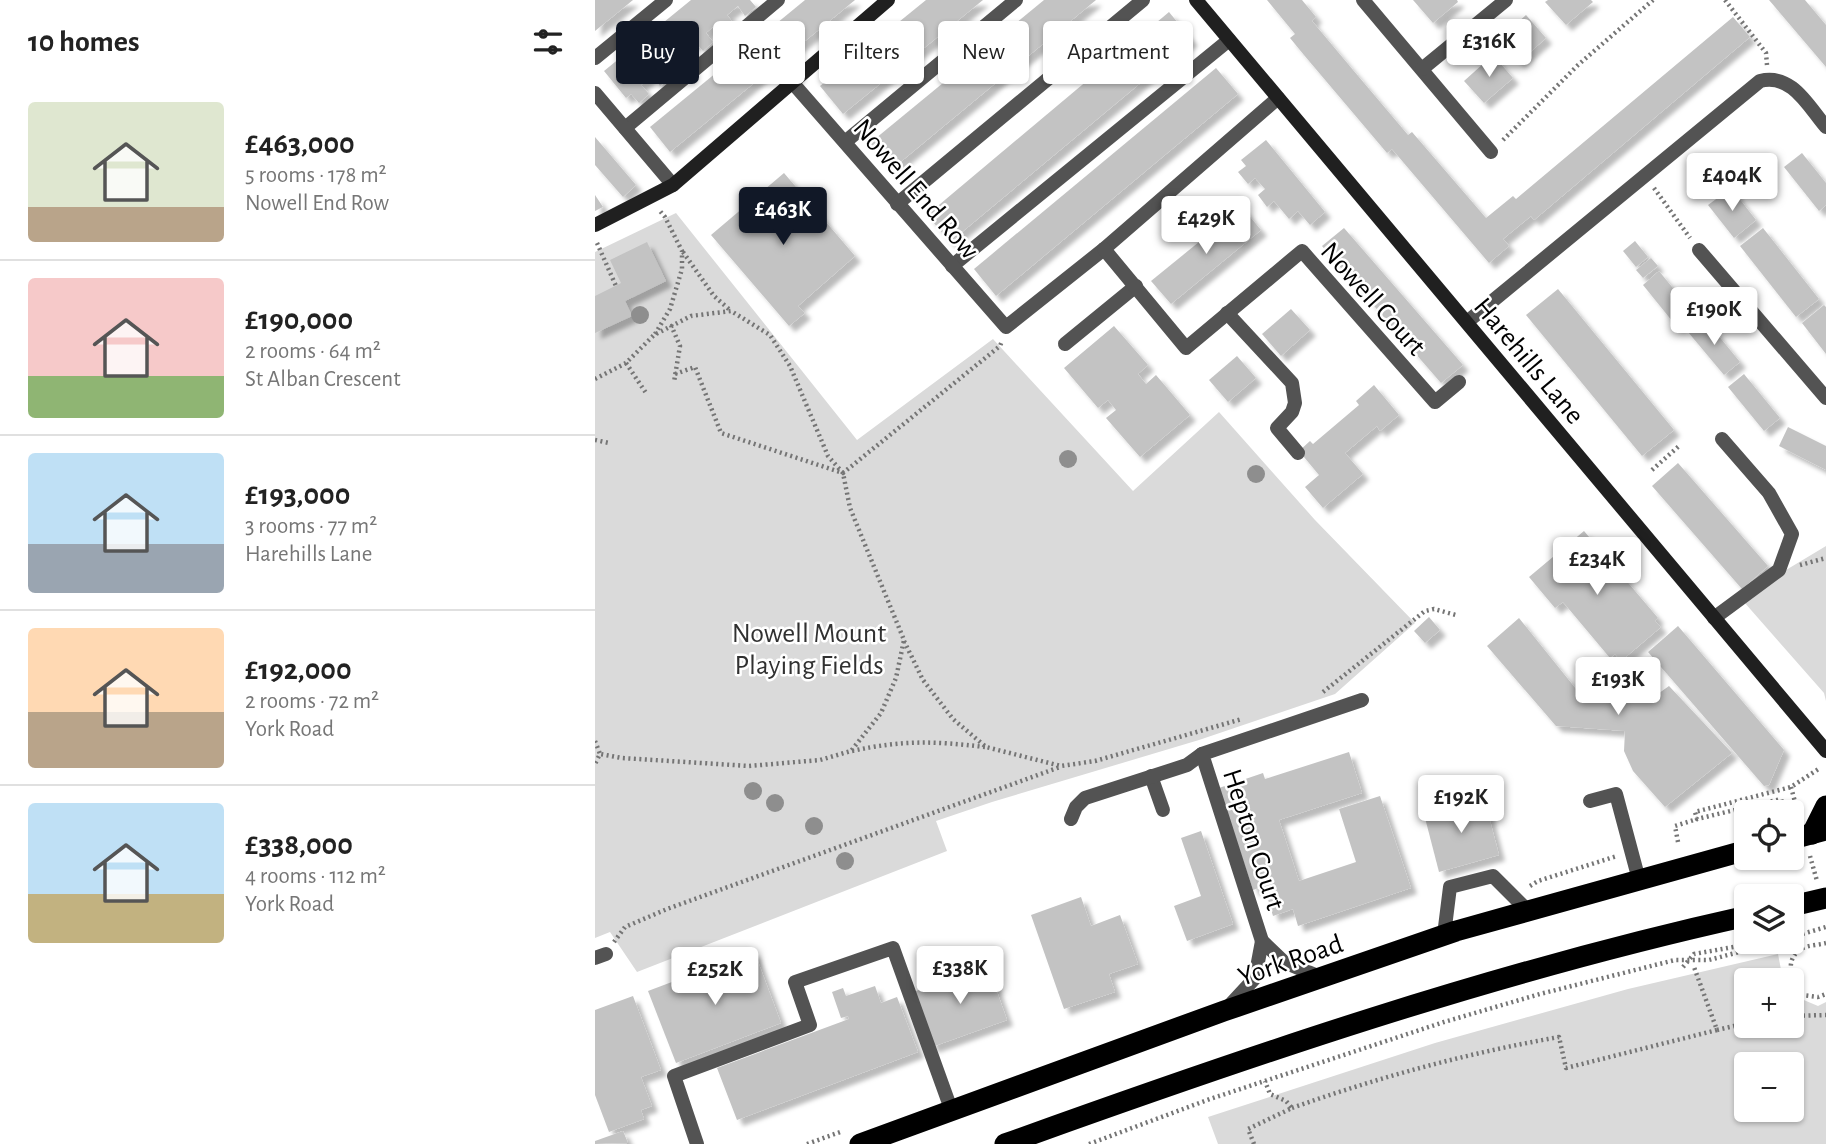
<!DOCTYPE html>
<meta charset="utf-8">
<style>
:root{--surface:#fff;--page:#f2f2f2;--text:#222;--muted:#767676;--line:#e0e0e0;--accent:#111827}
body{margin:0;font-family:"Alegreya Sans",sans-serif;background:var(--page);color:var(--text);height:100vh;display:flex;flex-direction:column;font-size:26px;white-space:nowrap}
*{box-sizing:border-box;margin:0}
p{font-size:23px;color:var(--muted)}
.icon{flex:none;width:38px;height:38px;fill:none;stroke:currentColor;stroke-width:2;stroke-linecap:round;stroke-linejoin:round}
.map{position:relative;flex:1;overflow:hidden}
.details{display:flex;flex-direction:column;background:var(--surface);width:595px}
.details>*{flex:none}
.banner{position:absolute;left:21px;top:21px;width:665px;height:63px;display:flex;gap:14px}
.fabs{position:absolute;left:1139px;top:800px;display:grid;gap:14px}
.fabs a{display:grid;place-items:center;width:70px;height:70px;border-radius:7px;background:var(--surface);box-shadow:0 2px 5px #0004;font-size:35px}
.price{position:absolute;translate:-50% -60px;padding:0 16px;border-radius:7px;background:#fff;color:#222;font-size:23px;line-height:46px;filter:drop-shadow(0 2px 4px #0008)}
.price::after{content:'';position:absolute;left:50%;top:42px;width:21px;height:16px;margin-left:-10px;background:inherit;clip-path:polygon(0 0,100% 0,50% 100%)}
.price.on{background:var(--accent);color:#fff}
ul{padding:0;list-style:none}
li{display:flex;align-items:center;gap:21px;height:175px;padding:0 28px}
li+li{border-top:2px solid var(--line)}
li span{display:grid;place-items:center;flex:none;width:196px;height:140px;border-radius:7px;color:#555}
li>.icon{margin-inline-start:auto}
span .icon{width:84px;height:84px;fill:#fffc;stroke-width:1}
li b{font-size:30px}
h2{display:flex;justify-content:space-between;align-items:center;height:84px;padding:0 28px;font-size:30px}
.pill{padding:0 24px;border-radius:7px;background:var(--surface);box-shadow:0 2px 5px #0004;font-size:24px;line-height:63px}
.pill.on{background:var(--accent);color:#fff}
main{display:flex;flex:1;min-height:0}
.map>svg:first-child{display:block}
.green{fill:#dadada;fill-rule:evenodd}
.building{fill:#c3c3c3;filter:url(#shadow)}
.lines{fill:none;stroke-linecap:round;stroke-linejoin:round}
.path{stroke:#757575;stroke-width:4.5;stroke-dasharray:2 3.5;stroke-linecap:butt}
.lane{stroke:#535353;stroke-width:14}
.street{stroke:#535353;stroke-width:14}
.secondary{stroke:#202020;stroke-width:14}
.highway{stroke:#000;stroke-width:21}
.tree{fill:#8e8e8e}
.labels{text-anchor:middle;stroke-width:5;stroke-linejoin:round;paint-order:stroke}
.street-label{font-size:28px;fill:#000;stroke:#fff}
.park-label{font-size:28px;fill:#313131;stroke:#fff}
</style>
<main>
<section class="details">
<h2>10 homes<svg class="icon" aria-label="filters" viewBox="0 0 24 24"><path d="M4 7h16M4 17h16"/><circle cx="9" cy="7" r="2"/><circle cx="15" cy="17" r="2"/></svg></h2>
<ul>
<li><span style="background:linear-gradient(#dfe7d0 75%,#b9a48a 0)"><svg class="icon" aria-label="home" viewBox="0 0 24 24"><path d="M3 11l9-7 9 7M6 9v11h12V9"/></svg></span><div><b>£463,000</b><p>5 rooms · 178 m²</p><p>Nowell End Row</p></div></li>
<li><span style="background:linear-gradient(#f6c9c9 70%,#8fb573 0)"><svg class="icon" aria-label="home" viewBox="0 0 24 24"><path d="M3 11l9-7 9 7M6 9v11h12V9"/></svg></span><div><b>£190,000</b><p>2 rooms · 64 m²</p><p>St Alban Crescent</p></div></li>
<li><span style="background:linear-gradient(#bfe0f5 65%,#9aa5b1 0)"><svg class="icon" aria-label="home" viewBox="0 0 24 24"><path d="M3 11l9-7 9 7M6 9v11h12V9"/></svg></span><div><b>£193,000</b><p>3 rooms · 77 m²</p><p>Harehills Lane</p></div></li>
<li><span style="background:linear-gradient(#ffd9b3 60%,#b9a48a 0)"><svg class="icon" aria-label="home" viewBox="0 0 24 24"><path d="M3 11l9-7 9 7M6 9v11h12V9"/></svg></span><div><b>£192,000</b><p>2 rooms · 72 m²</p><p>York Road</p></div></li>
<li><span style="background:linear-gradient(#bfe0f5 65%,#c2b280 0)"><svg class="icon" aria-label="home" viewBox="0 0 24 24"><path d="M3 11l9-7 9 7M6 9v11h12V9"/></svg></span><div><b>£338,000</b><p>4 rooms · 112 m²</p><p>York Road</p></div></li>
</ul>
</section>
<div class="map">
<svg width="1231" height="1144" viewBox="0 0 1231 1144">
<defs>
<filter id="shadow"><feDropShadow dx="6" dy="6" stdDeviation="2" flood-color="#0004"/></filter>
</defs>
<rect width="100%" height="100%" fill="#fff"/>
<!-- green -->
<g class="green">
<path d="M81 213 262 440 398 339 538 491 624 412 720 520 820 623 740 694 604 740 397 802 341 821 352 851 42 972 15 932 0 938V252Z"/>
<path d="M1231 546V701L1229 693 1149 602 1186 573Z"/>
<path d="M1183 954 1188 980H1152V1026H1197V995L1223 1006 1231 1002V1144H623L613 1117 840 1043 1033 989ZM1197 1064V1110H1152V1064Z"/>
</g>
<!-- building -->
<g class="building">
<path d="M0 0H38L0 31Z"/>
<path d="M96 0H155L161 7 150 16 143 6 132 15 140 25 129 33 121 24 111 33 118 42 108 51 100 42 89 50 97 60 86 68 79 59 73 63 68 68 76 77 65 86 57 76 46 85 54 94 44 103 36 94 31 98 9 71Z"/>
<path d="M210 0H260L75 152 55 127Z"/>
<path d="M331 0H388L248 114 225 86Z"/>
<path d="M449 0H501L297 169 275 143Z"/>
<path d="M672 0H707L721 17 717 21 758 70 813 135 817 132 891 218 918 196 921 199 1138 17 1155 37 939 220 936 216 908 239 914 246 894 263 797 149 792 153 709 55 695 38 700 34Z"/>
<path d="M818 0H862L863 2 838 23Z"/>
<path d="M953 0H996L998 2 971 25 950 2Z"/>
<path d="M1174 0H1210L1231 25V67Z"/>
<path d="M574 12 597 40 355 242 332 215Z"/>
<path d="M931 15 951 38 924 62 904 39Z"/>
<path d="M898 55 918 78 889 103 869 81Z"/>
<path d="M621 68 643 94 401 296 379 269Z"/>
<path d="M0 137 41 185 28 197 0 165Z"/>
<path d="M671 140 730 212 715 225 703 211 694 219 679 201 672 207 663 195 670 189 660 178 653 184 643 172 651 166 646 160Z"/>
<path d="M1207 153 1231 183V205L1224 211 1189 167Z"/>
<path d="M189 173 260 256 203 306 210 313 194 326 116 235Z"/>
<path d="M1136 188 1161 220 1139 238 1113 205Z"/>
<path d="M0 195 8 207 0 211Z"/>
<path d="M647 207 666 230 576 304 556 281Z"/>
<path d="M749 228 868 365 846 383 727 246Z"/>
<path d="M1168 228 1224 299 1201 317 1145 246Z"/>
<path d="M1040 241 1053 257 1041 267 1028 251Z"/>
<path d="M52 242 71 281 30 301 37 316 0 333V296L26 283 15 260Z"/>
<path d="M1056 258 1063 266 1048 278 1041 270Z"/>
<path d="M1064 271 1099 314 1082 327 1048 285Z"/>
<path d="M963 289 1079 430 1047 456 931 315Z"/>
<path d="M1229 305 1231 307V354L1207 323Z"/>
<path d="M696 309 715 330 686 356 667 334Z"/>
<path d="M1109 318 1145 362 1129 375 1093 332Z"/>
<path d="M519 326 553 365 543 374 551 384 561 375 595 415 545 457 511 418 521 410 513 400 503 408 469 368Z"/>
<path d="M642 356 661 378 633 402 614 380Z"/>
<path d="M1149 374 1185 418 1169 431 1133 387Z"/>
<path d="M779 385 804 415 785 431 782 426 750 453 768 474 728 508 710 487 724 475 704 451 715 441 718 444 764 405 761 401Z"/>
<path d="M1193 427 1231 446V470L1184 446Z"/>
<path d="M1083 463 1173 566 1147 589 1057 486Z"/>
<path d="M989 531 1063 618 1060 621 1066 627 1026 661 1020 654 1015 658 968 602 960 608 934 577Z"/>
<path d="M834 617 845 630 830 643 819 631Z"/>
<path d="M924 618 981 689 1060 696 1074 686 1137 753 1070 807 1038 771 1029 751 1030 731 961 726 892 646Z"/>
<path d="M1083 626 1189 750 1174 785 1169 786 1053 652Z"/>
<path d="M754 752 767 793 684 820 704 881 761 862 744 809 785 796 816 888 703 926 698 909 678 916 669 886 658 890 624 788 668 773 670 779Z"/>
<path d="M889 798 904 855 844 872 829 814Z"/>
<path d="M606 831 638 924 592 941 579 906 606 896 586 838Z"/>
<path d="M486 897 496 926 525 915 543 964 514 974 520 992 469 1009 436 915Z"/>
<path d="M159 951 186 1023 81 1063 53 991Z"/>
<path d="M393 966 412 1020 337 1047 318 992Z"/>
<path d="M280 986 286 1003 302 997 323 1052 142 1120 122 1068 254 1019 253 1016 246 1018 237 992 248 988 251 996Z"/>
<path d="M38 996 66 1070 46 1077 57 1106 46 1110 49 1119 14 1132 0 1095V1010Z"/>
<path d="M28 1131 33 1143 0 1144V1141Z"/>
</g>
<g class="lines">
<!-- path -->
<g class="path">
<path d="M1130 0 1171 53 1172 65"/>
<path d="M908 140 983 65 1058 0"/>
<path d="M1059 188 1095 238"/>
<path d="M2 243 21 286"/>
<path d="M88 252 119 296 136 311"/>
<path d="M76 325 85 346 79 382"/>
<path d="M60 334 75 309 87 269V251L70 217 65 211"/>
<path d="M31 363 51 393"/>
<path d="M80 374 100 367 126 433 248 473 405 346 407 341"/>
<path d="M0 379 31 363 59 335 96 316 136 311 175 335 195 366 233 456 248 473 255 508 309 640 301 678 286 713 256 751 225 760 154 766 27 758 5 754"/>
<path d="M0 440 14 443"/>
<path d="M1057 470 1084 446"/>
<path d="M1205 565 1231 558"/>
<path d="M309 641 328 680 358 719 391 747 466 766 500 761 647 719"/>
<path d="M728 692 830 611 839 609 861 615"/>
<path d="M0 741 5 754 0 764"/>
<path d="M257 751C307 740 339 741 390 747"/>
<path d="M1196 787 1203 813"/>
<path d="M1190 812 1186 799 1102 819 1100 812 1196 787 1225 768"/>
<path d="M1083 842 1080 826 1102 819"/>
<path d="M1215 856 1222 881"/>
<path d="M935 886 943 881 1022 856"/>
<path d="M1197 937 1231 927"/>
<path d="M19 942 30 927 72 909 465 767"/>
<path d="M1231 943C1224 945 1214 945 1208 948 1188 958 1196 982 1207 995L1223 997 1231 994"/>
<path d="M1088 967 1099 954 1144 946 1166 952"/>
<path d="M1197 1016 1231 1015"/>
<path d="M1122 1030 1152 1023"/>
<path d="M697 1108C784 1077 873 1053 964 1037L971 1068 1122 1030 1099 967"/>
<path d="M212 1144 248 1131"/>
<path d="M494 1144 615 1099 849 1022 945 994 1080 960H1114L1182 942"/>
<path d="M659 1144 653 1129 697 1108 691 1101 675 1094 670 1081"/>
</g>
<!-- lane -->
<g class="lane">
<path d="M30 128 183 0"/>
<path d="M250 142 421 0"/>
<path d="M357 266 634 40"/>
<path d="M632 313 697 383 700 403 697 412 682 428 703 453"/>
<path d="M470 344 541 286"/>
<path d="M1119 618 1184 570 1197 534 1174 493 1127 439"/>
<path d="M556 776 568 810"/>
<path d="M995 801 1021 794 1044 880"/>
<path d="M476 819 481 807 490 798 592 765 607 754"/>
<path d="M849 935 855 887 898 876 933 911"/>
<path d="M102 1144 79 1076 215 1025 200 982 298 948 356 1109"/>
</g>
<!-- street -->
<g class="street">
<path d="M768 0 896 152"/>
<path d="M0 58 71 0"/>
<path d="M827 69 911 0"/>
<path d="M196 81 411 327 509 249 683 98"/>
<path d="M0 93 78 185"/>
<path d="M302 204 548 0"/>
<path d="M509 249 591 348 707 251 840 402 864 382"/>
<path d="M1104 250 1231 398"/>
<path d="M872 322 1165 81C1197 73 1213 106 1231 127"/>
<path d="M667 941 607 754 767 700"/>
<path d="M0 958 11 954"/>
<path d="M635 1005 660 978 667 941 689 962 725 977"/>
</g>
<!-- secondary -->
<g class="secondary">
<path d="M601 0 1231 751"/>
<path d="M0 225 78 185 293 0"/>
</g>
<!-- highway -->
<g class="highway">
<path d="M1217 834 1231 806"/>
<path d="M1197 839 1231 830"/>
<path d="M1197 906 1231 898"/>
<path d="M265 1144 629 1011 861 931 1152 850"/>
<path d="M410 1144C654 1056 899 972 1152 916"/>
</g>
</g>
<!-- trees -->
<g class="tree">
<circle cx="45" cy="315" r="9"/>
<circle cx="473" cy="459" r="9"/>
<circle cx="661" cy="474" r="9"/>
<circle cx="158" cy="791" r="9"/>
<circle cx="180" cy="803" r="9"/>
<circle cx="219" cy="826" r="9"/>
<circle cx="250" cy="861" r="9"/>
</g>
<g class="labels">
<!-- street labels -->
<g class="street-label">
<text transform="translate(322 188) rotate(49)" y="10">Nowell End Row</text>
<text transform="translate(779 298) rotate(48)" y="10">Nowell Court</text>
<text transform="translate(935 360) rotate(50)" y="10">Harehills Lane</text>
<text transform="translate(660 839) rotate(72)" y="10">Hepton Court</text>
<text transform="translate(695 959) rotate(-19)" y="10">York Road</text>
</g>
<!-- park labels -->
<g class="park-label">
<text x="214" y="642">Nowell Mount<tspan x="214" dy="32">Playing Fields</tspan></text>
</g>
</g>
</svg>
<div class="fabs">
<a><svg class="icon" aria-label="locate" viewBox="0 0 24 24"><circle cx="12" cy="12" r="6"/><path d="M12 2v4M12 18v4M2 12h4M18 12h4"/></svg></a>
<a><svg class="icon" aria-label="layers" viewBox="0 0 24 24"><path d="M12 4l9 5-9 5-9-5zM3 14l9 5 9-5"/></svg></a>
<a>+</a>
<a>−</a>
</div>
<b class="price" style="left:894px;top:79px">£316K</b>
<b class="price" style="left:1137px;top:213px">£404K</b>
<b class="price on" style="left:188px;top:247px">£463K</b>
<b class="price" style="left:611px;top:256px">£429K</b>
<b class="price" style="left:1119px;top:347px">£190K</b>
<b class="price" style="left:1002px;top:597px">£234K</b>
<b class="price" style="left:1023px;top:717px">£193K</b>
<b class="price" style="left:866px;top:835px">£192K</b>
<b class="price" style="left:365px;top:1006px">£338K</b>
<b class="price" style="left:120px;top:1007px">£252K</b>
<div class="banner">
<a class="pill on">Buy</a>
<a class="pill">Rent</a>
<a class="pill">Filters</a>
<a class="pill">New</a>
<a class="pill">Apartment</a>
</div>
</div>
</main>
